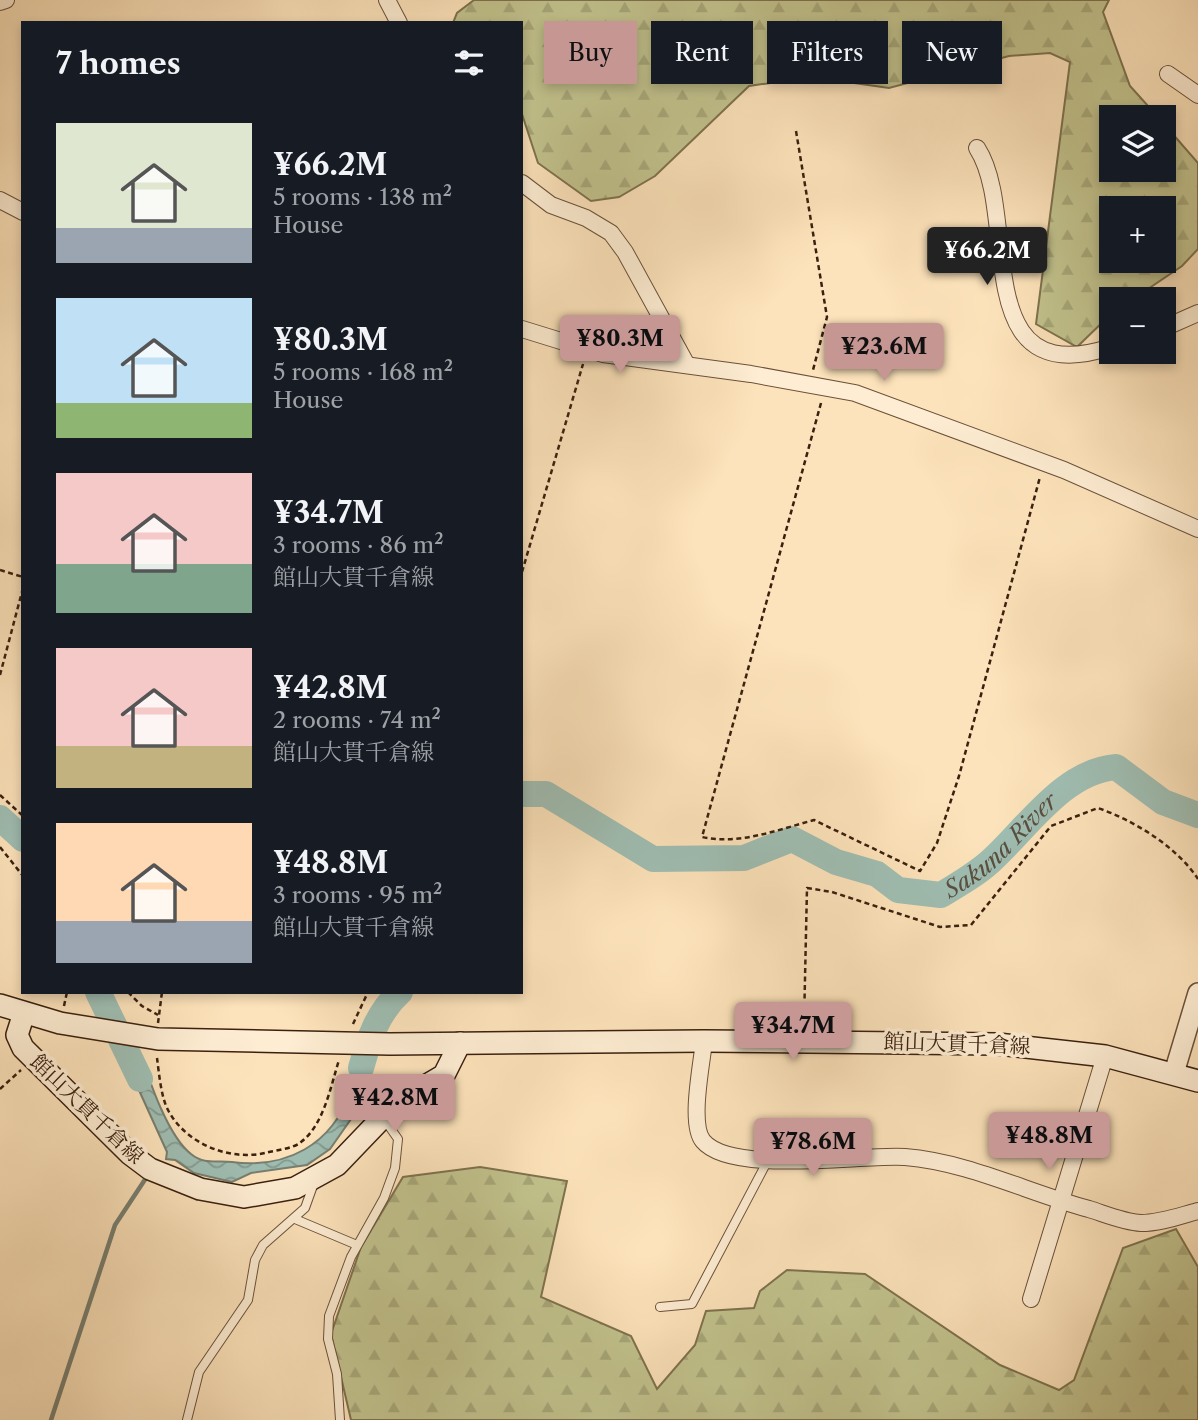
<!DOCTYPE html>
<meta charset="utf-8">
<style>
:root{--surface:#171b24;--page:#20242c;--text:#f1f3f6;--muted:#9ea1a6;--accent:#c59692}
body{margin:0;font-family:"Libre Caslon Text","Noto Serif JP",serif;background:var(--page);color:var(--text);height:100vh;display:flex;flex-direction:column;font-size:26px;white-space:nowrap}
*{box-sizing:border-box;margin:0}
p{font-size:23px;color:var(--muted)}
.icon{flex:none;width:38px;height:38px;fill:none;stroke:currentColor;stroke-width:2;stroke-linecap:round;stroke-linejoin:round}
.map{position:relative;flex:1;overflow:hidden}
.details{position:absolute;left:21px;top:21px;width:502px;height:973px;display:flex;flex-direction:column;background:var(--surface);border-radius:0px;box-shadow:0 4px 10px #0003}
.details>*{flex:none}
.guide{position:absolute;left:544px;top:21px;width:548px;height:63px;display:flex;gap:14px}
.controls{position:absolute;left:1099px;top:105px;display:grid;gap:14px}
.controls a{display:grid;place-items:center;width:77px;height:77px;border-radius:0px;background:var(--surface);box-shadow:0 4px 10px #0003;font-size:35px}
.price{position:absolute;translate:-50% -60px;padding:0 16px;border-radius:7px;background:var(--accent);color:#111;font-size:23px;line-height:46px;filter:drop-shadow(0 2px 4px #0008)}
.price::after{content:'';position:absolute;left:50%;top:42px;width:21px;height:16px;margin-left:-10px;background:inherit;clip-path:polygon(0 0,100% 0,50% 100%)}
.price.selected{background:#222;color:#fff}
ul{padding:0;list-style:none}
li{display:flex;align-items:center;gap:21px;height:175px;padding:0 35px}
li span{display:grid;place-items:center;flex:none;width:196px;height:140px;border-radius:0px;color:#555}
li>.icon{margin-inline-start:auto}
span .icon{width:84px;height:84px;fill:#fffc;stroke-width:1}
li b{font-size:30px}
h2{display:flex;justify-content:space-between;align-items:center;height:84px;padding:0 35px;font-size:30px}
.chip{padding:0 24px;border-radius:0px;background:var(--surface);box-shadow:0 4px 10px #0003;font-size:24px;line-height:63px}
.chip.selected{background:var(--accent);color:#111}
.map>svg:first-child{display:block}
.forest{fill:url(#forest-firs);stroke:#7e724e;stroke-width:2;fill-rule:evenodd}
.water{fill:url(#water-waves);stroke:#777f71;stroke-width:2}
.lines{fill:none;stroke-linecap:round;stroke-linejoin:round}
.stream{stroke:#777f71;stroke-width:4.5}
.river{stroke:#9fbeb3;stroke-width:26}
.service-casing{stroke:#6b513a;stroke-width:10}
.minor-casing{stroke:#6b513a;stroke-width:18}
.tertiary-casing{stroke:#6b513a;stroke-width:22}
.secondary-casing{stroke:#3a200f;stroke-width:24}
.path{stroke:#3a200f;stroke-width:2.5;stroke-dasharray:5 3.5;stroke-linecap:butt}
.service{stroke:#feedd3;stroke-width:8}
.minor{stroke:#feedd3;stroke-width:16}
.tertiary{stroke:#feedd3;stroke-width:19}
.secondary{stroke:#feedd3;stroke-width:21}
.labels{text-anchor:middle;stroke-width:7;stroke-linejoin:round;paint-order:stroke}
.street-label{font-size:21px;fill:#3a200f;stroke:#feedd3}
.water-label{font-size:23px;font-style:italic;fill:#584f40;stroke:#feedd3}
</style>
<div class="map">
<svg width="1198" height="1420" viewBox="0 0 1198 1420">
<defs>
<pattern id="forest-firs" width="22" height="20" patternUnits="userSpaceOnUse" patternTransform="scale(1.75)"><rect width="22" height="20" fill="#c2c38e"/><path d="M5 1l3.5 6h-7zM16 11l3.5 6h-7z" fill="#a7a779"/></pattern>
<pattern id="water-waves" width="16" height="10" patternUnits="userSpaceOnUse" patternTransform="scale(1.75)"><rect width="16" height="10" fill="#9fbeb3"/><path d="M0 5q4-4 8 0t8 0" fill="none" stroke="#839a90"/></pattern>
</defs>
<rect width="100%" height="100%" fill="#fde3bb"/>
<filter id="stains"><feTurbulence type="fractalNoise" baseFrequency=".00286" numOctaves="4"/><feColorMatrix values="0 0 0 0 .2 0 0 0 0 .09 0 0 0 0 .02 0 0 0 .5 -.17"/></filter>
<radialGradient id="worn" r=".72"><stop offset=".6" stop-color="#630" stop-opacity="0"/><stop offset="1" stop-color="#630" stop-opacity=".3"/></radialGradient>
<!-- forest -->
<g class="forest">
<path d="M474 0H1109L1103 12 1130 86 1158 117H1111V170H1164V124L1198 163V249L1182 266 1133 299H1111V314L1077 347 1036 324 1070 62 1050 53 1009 56 889 88 812 77 749 86 655 176 619 197 591 201 538 163 522 114V23H453L457 13ZM1111 208H1164V261H1111Z"/>
<path d="M480 1167 567 1181 541 1297 631 1336 657 1389 695 1345 706 1311 754 1308 760 1291 787 1270 865 1274 1000 1365 1059 1390 1074 1380 1123 1248 1176 1229 1198 1267V1420H351L331 1334 361 1247 403 1177Z"/>
</g>
<!-- water -->
<path class="water" d="M115 1047 139 1050C149 1079 167 1135 191 1154 204 1165 217 1160 232 1162 286 1169 332 1145 350 1092 353 1080 355 1067 358 1055L373 1056 361 1097 351 1119 330 1149 307 1165 251 1173 232 1182 194 1173 175 1160 166 1159 167 1152 133 1077 126 1072Z"/>
<g class="lines">
<!-- stream -->
<path class="stream" d="M51 1420 115 1225 148 1175"/>
<!-- river -->
<g class="river">
<path id="s1" d="M522 794H546L653 859 744 858 792 839 836 862 877 874 898 890 941 895C959 884 979 873 994 858 1029 825 1065 771 1116 767L1163 802 1198 815"/>
<path d="M0 818 23 839"/>
<path d="M98 992 140 1079"/>
<path d="M361 1068C369 1039 377 1013 400 992"/>
</g>
<!-- service casing -->
<g class="service-casing">
<g id="service">
<path d="M295 1219 357 1245"/>
<path d="M660 1307 692 1304 768 1160"/>
<path d="M187 1420 199 1372 248 1300 255 1260 263 1245 305 1208 314 1183"/>
<path d="M340 1420 337 1374 328 1339 329 1316 351 1257 384 1198 395 1168 398 1139 384 1119"/>
</g>
</g>
<!-- minor casing -->
<g class="minor-casing">
<g id="minor">
<path d="M387 0 399 23"/>
<path d="M0 2 6 0"/>
<path d="M1168 74 1198 95"/>
<path d="M977 148C1021 215 966 394 1111 347"/>
<path d="M522 183 551 205 586 218 611 233 625 252 687 365"/>
<path d="M0 200 23 212"/>
<path d="M1164 328 1198 313"/>
<path d="M522 329 603 354 751 374 855 393 1064 470 1198 529"/>
<path d="M704 1041C702 1063 689 1124 703 1141 731 1175 861 1154 905 1157 968 1162 1029 1193 1089 1209 1105 1214 1124 1222 1141 1223 1160 1223 1179 1216 1198 1211"/>
<path d="M1031 1299 1105 1056"/>
</g>
</g>
<!-- tertiary casing -->
<g class="tertiary-casing">
<path id="tertiary" d="M1174 1073 1198 993"/>
</g>
<!-- secondary casing -->
<g class="secondary-casing">
<g id="secondary">
<path d="M0 1005 60 1023 158 1039 390 1044 704 1041 998 1044 1105 1056 1198 1081"/>
<path d="M24 1013 17 1035 23 1048 130 1154 150 1169 200 1189 244 1197 295 1188 337 1165 383 1117 405 1098 444 1075 460 1043"/>
</g>
</g>
<!-- path -->
<g class="path">
<path d="M796 131 827 317 813 370"/>
<path d="M821 403 702 837C740 845 777 830 814 820L920 871 937 843 959 776 1040 477"/>
<path d="M0 570 23 577"/>
<path d="M522 572 583 364"/>
<path d="M0 675 23 588"/>
<path d="M0 795 23 816"/>
<path d="M0 847 23 876"/>
<path d="M128 992 142 1006 158 1015"/>
<path d="M64 1006 67 992"/>
<path d="M158 1023 162 992"/>
<path d="M353 1024 368 992"/>
<path d="M804 1024 807 888 832 892 940 927 971 925 1051 826 1098 808C1135 821 1177 847 1198 879"/>
<path d="M157 1058C159 1073 161 1097 168 1110 186 1144 229 1161 265 1153 276 1150 293 1149 301 1142 324 1125 331 1085 339 1060"/>
<path d="M0 1089 21 1070"/>
</g>
<!-- service -->
<use href="#service" class="service"/>
<!-- minor -->
<use href="#minor" class="minor"/>
<!-- tertiary -->
<use href="#tertiary" class="tertiary"/>
<!-- secondary -->
<use href="#secondary" class="secondary"/>
</g>
<g class="labels">
<!-- street labels -->
<g class="street-label">
<text transform="translate(957 1044) rotate(2)" y="7">館山大貫千倉線</text>
<text transform="translate(87 1109) rotate(44)" y="7">館山大貫千倉線</text>
</g>
<!-- water labels -->
<g class="water-label">
<text dy="8" stroke="none"><textPath href="#s1" startOffset="532">Sakuna River</textPath></text>
</g>
</g>
<rect width="100%" height="100%" filter="url(#stains)"/>
<rect width="100%" height="100%" fill="url(#worn)"/>
</svg>
<div class="controls">
<a><svg class="icon" aria-label="layers" viewBox="0 0 24 24"><path d="M12 4l9 5-9 5-9-5zM3 14l9 5 9-5"/></svg></a>
<a>+</a>
<a>−</a>
</div>
<b class="price selected" style="left:987px;top:287px">¥66.2M</b>
<b class="price" style="left:620px;top:375px">¥80.3M</b>
<b class="price" style="left:884px;top:383px">¥23.6M</b>
<b class="price" style="left:793px;top:1062px">¥34.7M</b>
<b class="price" style="left:395px;top:1134px">¥42.8M</b>
<b class="price" style="left:1049px;top:1172px">¥48.8M</b>
<b class="price" style="left:813px;top:1178px">¥78.6M</b>
<div class="guide">
<a class="chip selected">Buy</a>
<a class="chip">Rent</a>
<a class="chip">Filters</a>
<a class="chip">New</a>
</div>
<section class="details">
<h2>7 homes<svg class="icon" aria-label="filters" viewBox="0 0 24 24"><path d="M4 7h16M4 17h16"/><circle cx="9" cy="7" r="2"/><circle cx="15" cy="17" r="2"/></svg></h2>
<ul>
<li><span style="background:linear-gradient(#dfe7d0 75%,#9aa5b1 0)"><svg class="icon" aria-label="home" viewBox="0 0 24 24"><path d="M3 11l9-7 9 7M6 9v11h12V9"/></svg></span><div><b>¥66.2M</b><p>5 rooms · 138 m²</p><p>House</p></div></li>
<li><span style="background:linear-gradient(#bfe0f5 75%,#8fb573 0)"><svg class="icon" aria-label="home" viewBox="0 0 24 24"><path d="M3 11l9-7 9 7M6 9v11h12V9"/></svg></span><div><b>¥80.3M</b><p>5 rooms · 168 m²</p><p>House</p></div></li>
<li><span style="background:linear-gradient(#f6c9c9 65%,#7fa58c 0)"><svg class="icon" aria-label="home" viewBox="0 0 24 24"><path d="M3 11l9-7 9 7M6 9v11h12V9"/></svg></span><div><b>¥34.7M</b><p>3 rooms · 86 m²</p><p>館山大貫千倉線</p></div></li>
<li><span style="background:linear-gradient(#f6c9c9 70%,#c2b280 0)"><svg class="icon" aria-label="home" viewBox="0 0 24 24"><path d="M3 11l9-7 9 7M6 9v11h12V9"/></svg></span><div><b>¥42.8M</b><p>2 rooms · 74 m²</p><p>館山大貫千倉線</p></div></li>
<li><span style="background:linear-gradient(#ffd9b3 70%,#9aa5b1 0)"><svg class="icon" aria-label="home" viewBox="0 0 24 24"><path d="M3 11l9-7 9 7M6 9v11h12V9"/></svg></span><div><b>¥48.8M</b><p>3 rooms · 95 m²</p><p>館山大貫千倉線</p></div></li>
</ul>
</section>
</div>
